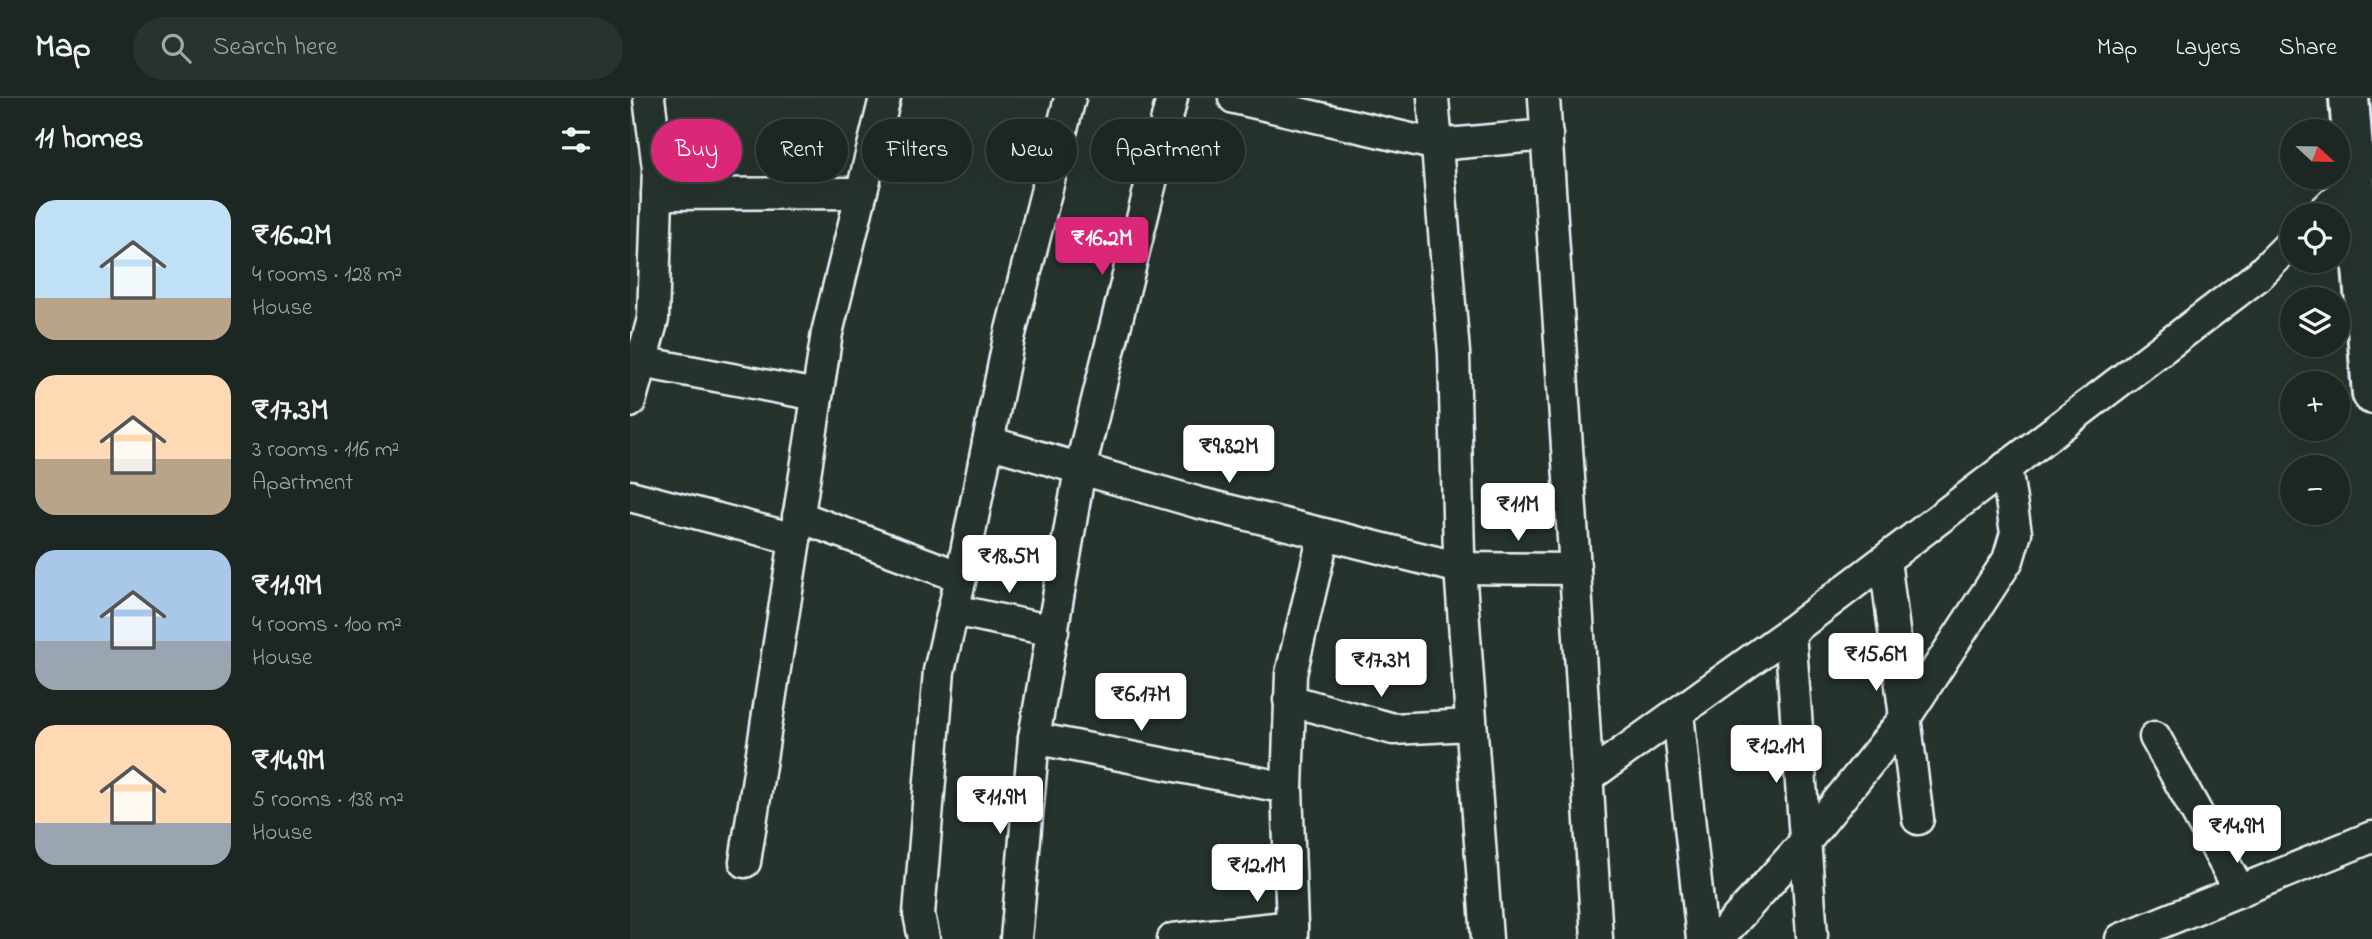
<!DOCTYPE html>
<meta charset="utf-8">
<style>
:root{--surface:#1c2622;--page:#29322f;--text:#f1f3f6;--muted:#a0a5a5;--line:#3a4340;--accent:#db2777}
body{margin:0;font-family:"Indie Flower",sans-serif;background:var(--page);color:var(--text);height:100vh;display:flex;flex-direction:column;font-size:26px;white-space:nowrap}
*{box-sizing:border-box;margin:0}
p{font-size:23px;color:var(--muted)}
.icon{flex:none;width:38px;height:38px;fill:none;stroke:currentColor;stroke-width:2;stroke-linecap:round;stroke-linejoin:round}
.map{position:relative;flex:1;overflow:hidden}
.details{display:flex;flex-direction:column;background:var(--surface);width:630px}
.details>*{flex:none}
.banner{position:absolute;left:21px;top:21px;width:665px;height:63px;display:flex;gap:14px}
.needle{width:46px;rotate:112deg}
.tools{position:absolute;left:1650px;top:21px;display:grid;gap:14px}
.tools a{display:grid;place-items:center;width:70px;height:70px;border-radius:50%;background:var(--surface);box-shadow:0 7px 28px #0002,0 0 0 2px var(--line);font-size:35px}
.price{position:absolute;translate:-50% -60px;padding:0 16px;border-radius:7px;background:#fff;color:#222;font-size:23px;line-height:46px;filter:drop-shadow(0 2px 4px #0008)}
.price::after{content:'';position:absolute;left:50%;top:42px;width:21px;height:16px;margin-left:-10px;background:inherit;clip-path:polygon(0 0,100% 0,50% 100%)}
.price.on{background:var(--accent);color:#fff}
ul{padding:0;list-style:none}
li{display:flex;align-items:center;gap:21px;height:175px;padding:0 35px}
li span{display:grid;place-items:center;flex:none;width:196px;height:140px;border-radius:21px;color:#555}
li>.icon{margin-inline-start:auto}
span .icon{width:84px;height:84px;fill:#fffc;stroke-width:1}
li b{font-size:30px}
h2{display:flex;justify-content:space-between;align-items:center;height:84px;padding:0 35px;font-size:30px}
.chip{padding:0 24px;border-radius:32px;background:var(--surface);box-shadow:0 7px 28px #0002,0 0 0 2px var(--line);font-size:24px;line-height:63px}
.chip.on{background:var(--accent);color:#fff}
header{display:flex;align-items:center;gap:42px;box-sizing:border-box;height:98px;padding:0 35px;background:var(--surface);border-bottom:2px solid var(--line)}
header strong{font-size:33px}
nav{display:flex;gap:38px;margin-inline-start:auto;font-size:24px}
.search{width:490px;height:63px;background:var(--page);display:flex;align-items:center;gap:18px;box-sizing:border-box;padding:0 24px;border-radius:38px;color:var(--muted);font-size:26px}
main{display:flex;flex:1;min-height:0}
.map>svg:first-child{display:block}
.lines{fill:none;stroke-linecap:round;stroke-linejoin:round}
.street-casing{stroke:#e8f1f8;stroke-width:35}
.highway-casing{stroke:#e8f1f8;stroke-width:44}
.street{stroke:#26332d;stroke-width:30}
.highway{stroke:#26332d;stroke-width:38}
</style>
<header>
<strong>Map</strong>
<div class="search"><svg class="icon" aria-label="search" viewBox="0 0 24 24"><circle cx="10" cy="10" r="6"/><path d="M15 15l6 6"/></svg>Search here</div>
<nav><a>Map</a><a>Layers</a><a>Share</a></nav>
</header>
<main>
<section class="details">
<h2>11 homes<svg class="icon" aria-label="filters" viewBox="0 0 24 24"><path d="M4 7h16M4 17h16"/><circle cx="9" cy="7" r="2"/><circle cx="15" cy="17" r="2"/></svg></h2>
<ul>
<li><span style="background:linear-gradient(#bfe0f5 70%,#b9a48a 0)"><svg class="icon" aria-label="home" viewBox="0 0 24 24"><path d="M3 11l9-7 9 7M6 9v11h12V9"/></svg></span><div><b>₹16.2M</b><p>4 rooms · 128 m²</p><p>House</p></div></li>
<li><span style="background:linear-gradient(#ffd9b3 60%,#b9a48a 0)"><svg class="icon" aria-label="home" viewBox="0 0 24 24"><path d="M3 11l9-7 9 7M6 9v11h12V9"/></svg></span><div><b>₹17.3M</b><p>3 rooms · 116 m²</p><p>Apartment</p></div></li>
<li><span style="background:linear-gradient(#a9c7e8 65%,#9aa5b1 0)"><svg class="icon" aria-label="home" viewBox="0 0 24 24"><path d="M3 11l9-7 9 7M6 9v11h12V9"/></svg></span><div><b>₹11.9M</b><p>4 rooms · 100 m²</p><p>House</p></div></li>
<li><span style="background:linear-gradient(#ffd9b3 70%,#9aa5b1 0)"><svg class="icon" aria-label="home" viewBox="0 0 24 24"><path d="M3 11l9-7 9 7M6 9v11h12V9"/></svg></span><div><b>₹14.9M</b><p>5 rooms · 138 m²</p><p>House</p></div></li>
</ul>
</section>
<div class="map">
<svg width="1742" height="841" viewBox="0 0 1742 841">
<rect width="100%" height="100%" fill="#26332d"/>
<filter id="ink" filterUnits="userSpaceOnUse"><feTurbulence type="fractalNoise" baseFrequency=".0143" numOctaves="2"/><feDisplacementMap in="SourceGraphic" scale="14" xChannelSelector="R" yChannelSelector="G"/><feConvolveMatrix kernelMatrix="1 2 1 2 8 2 1 2 1" color-interpolation-filters="sRGB"/></filter>
<g filter="url(#ink)">
<g class="lines">
<!-- street casing -->
<g class="street-casing">
<g id="street">
<path d="M542 0 450 371 404 640 657 690 662 828"/>
<path d="M604 0 807 47 917 37"/>
<path d="M803 0 824 255 829 456 857 841"/>
<path d="M914 0 945 471 967 841"/>
<path d="M27 96 231 95"/>
<path d="M1690 117 1726 82"/>
<path d="M11 264 187 297"/>
<path d="M0 304 23 221 28 70 19 0"/>
<path d="M358 344 566 404 830 470 945 471"/>
<path d="M0 398 165 441"/>
<path d="M168 418 331 479"/>
<path d="M1255 462 1288 721"/>
<path d="M324 512 423 533"/>
<path d="M1160 534 1182 837"/>
<path d="M659 602 763 631 840 627"/>
<path d="M1048 615 1072 841"/>
<path d="M1525 639 1610 793"/>
<path d="M957 680 1160 534 1628 178 1662 144"/>
<path d="M657 690 661 576 694 436"/>
<path d="M115 764 197 235 255 0"/>
<path d="M294 841 289 816 309 573 331 479 379 240 440 0"/>
<path d="M386 841 404 640"/>
<path d="M543 841 662 828V841"/>
<path d="M1088 841 1176 743 1275 620 1378 462 1386 435 1376 369"/>
<path d="M1491 841 1742 739"/>
</g>
</g>
<!-- highway casing -->
<g class="highway-casing">
<path id="highway" d="M1719 0 1742 296"/>
</g>
<!-- street -->
<use href="#street" class="street"/>
<!-- highway -->
<use href="#highway" class="highway"/>
</g>
</g>
</svg>
<div class="tools">
<a><svg class="needle" viewBox="-14 -14 28 28"><path d="M0-13l5 13h-10z" fill="#e53935"/><path d="M0 13l5-13h-10z" fill="#a0a5a5"/></svg></a>
<a><svg class="icon" aria-label="locate" viewBox="0 0 24 24"><circle cx="12" cy="12" r="6"/><path d="M12 2v4M12 18v4M2 12h4M18 12h4"/></svg></a>
<a><svg class="icon" aria-label="layers" viewBox="0 0 24 24"><path d="M12 4l9 5-9 5-9-5zM3 14l9 5 9-5"/></svg></a>
<a>+</a>
<a>−</a>
</div>
<b class="price on" style="left:472px;top:179px">₹16.2M</b>
<b class="price" style="left:599px;top:387px">₹9.82M</b>
<b class="price" style="left:888px;top:445px">₹11M</b>
<b class="price" style="left:379px;top:497px">₹18.5M</b>
<b class="price" style="left:1246px;top:595px">₹15.6M</b>
<b class="price" style="left:751px;top:601px">₹17.3M</b>
<b class="price" style="left:511px;top:635px">₹6.17M</b>
<b class="price" style="left:1146px;top:687px">₹12.1M</b>
<b class="price" style="left:370px;top:738px">₹11.9M</b>
<b class="price" style="left:1607px;top:767px">₹14.9M</b>
<b class="price" style="left:627px;top:806px">₹12.1M</b>
<div class="banner">
<a class="chip on">Buy</a>
<a class="chip">Rent</a>
<a class="chip">Filters</a>
<a class="chip">New</a>
<a class="chip">Apartment</a>
</div>
</div>
</main>
